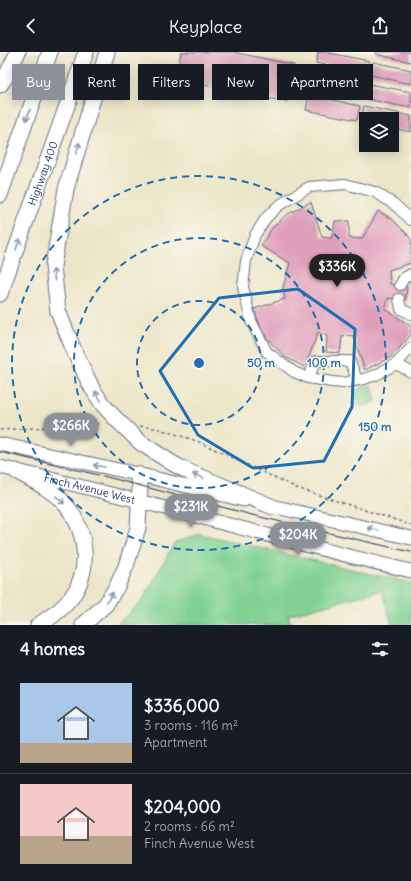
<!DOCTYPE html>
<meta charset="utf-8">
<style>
:root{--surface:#171b24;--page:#20242c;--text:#f1f3f6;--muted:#9ea1a6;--line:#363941;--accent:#8c9099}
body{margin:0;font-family:Delius,sans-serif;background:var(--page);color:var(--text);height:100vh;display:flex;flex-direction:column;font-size:15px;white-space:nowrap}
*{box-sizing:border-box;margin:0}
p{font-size:13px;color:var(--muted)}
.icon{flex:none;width:22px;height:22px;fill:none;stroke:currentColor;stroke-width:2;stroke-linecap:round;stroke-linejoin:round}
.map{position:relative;height:573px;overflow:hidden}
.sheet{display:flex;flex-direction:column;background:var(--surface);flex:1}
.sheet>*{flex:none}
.hud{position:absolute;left:12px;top:12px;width:387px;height:36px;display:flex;gap:8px}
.fabs{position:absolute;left:359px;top:60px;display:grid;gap:8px}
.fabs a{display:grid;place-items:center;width:40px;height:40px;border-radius:0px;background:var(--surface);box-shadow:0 2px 10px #0003;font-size:20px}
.price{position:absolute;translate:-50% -34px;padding:0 9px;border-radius:14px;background:var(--accent);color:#fff;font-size:13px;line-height:26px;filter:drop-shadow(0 1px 2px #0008)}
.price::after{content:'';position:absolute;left:50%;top:24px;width:12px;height:9px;margin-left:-6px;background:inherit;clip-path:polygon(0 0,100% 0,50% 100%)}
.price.active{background:#222;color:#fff}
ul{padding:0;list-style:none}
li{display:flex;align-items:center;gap:12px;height:100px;padding:0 20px}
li+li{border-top:1px solid var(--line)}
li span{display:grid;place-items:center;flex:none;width:112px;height:80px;border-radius:0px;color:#555}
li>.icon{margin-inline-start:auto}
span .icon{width:48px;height:48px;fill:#fffc;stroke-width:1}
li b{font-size:17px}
h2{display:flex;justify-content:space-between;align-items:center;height:48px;padding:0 20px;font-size:17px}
.pill{padding:0 14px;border-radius:0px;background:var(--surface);box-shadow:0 2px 10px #0003;font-size:14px;line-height:36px}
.pill.active{background:var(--accent);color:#fff}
header{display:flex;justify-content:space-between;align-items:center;height:52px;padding:0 20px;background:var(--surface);font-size:18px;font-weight:600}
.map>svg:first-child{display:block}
.green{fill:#80d293;stroke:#4e8078}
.building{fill:#df9fbb}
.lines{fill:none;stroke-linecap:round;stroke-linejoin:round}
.minor-casing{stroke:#646f83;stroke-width:12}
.major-casing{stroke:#646f83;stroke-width:15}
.highway-casing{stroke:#646f83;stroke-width:17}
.path{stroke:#646f83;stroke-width:1.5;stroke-dasharray:3 3;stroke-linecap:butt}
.minor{stroke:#fff;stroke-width:10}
.major{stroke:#fff;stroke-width:13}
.highway{stroke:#fff;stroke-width:15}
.tram{stroke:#1b2f5e;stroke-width:1}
.oneway{stroke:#8d97ae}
.marked{fill:none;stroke:#1f6fb2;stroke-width:3;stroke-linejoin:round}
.ring{fill:none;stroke:#1f6fb2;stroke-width:2;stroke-dasharray:7 5}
.labels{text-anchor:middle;stroke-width:3;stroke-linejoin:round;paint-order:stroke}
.street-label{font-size:11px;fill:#1b2f5e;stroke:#fbf7ec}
.centre{fill:#1f6fb2;stroke:#fbf7ec;stroke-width:2}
.ring-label{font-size:12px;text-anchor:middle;font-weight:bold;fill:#1f6fb2;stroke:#fbf7ec;stroke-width:3;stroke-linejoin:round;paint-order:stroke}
</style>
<header><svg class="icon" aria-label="back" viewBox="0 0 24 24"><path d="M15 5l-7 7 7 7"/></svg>Keyplace<svg class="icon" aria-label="share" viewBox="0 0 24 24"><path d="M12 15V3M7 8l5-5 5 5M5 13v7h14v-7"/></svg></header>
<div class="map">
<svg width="411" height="573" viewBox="0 0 411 573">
<rect width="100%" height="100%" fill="#fbf7ec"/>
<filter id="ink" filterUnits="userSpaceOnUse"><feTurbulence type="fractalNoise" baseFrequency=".025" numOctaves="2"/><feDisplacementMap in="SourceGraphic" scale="8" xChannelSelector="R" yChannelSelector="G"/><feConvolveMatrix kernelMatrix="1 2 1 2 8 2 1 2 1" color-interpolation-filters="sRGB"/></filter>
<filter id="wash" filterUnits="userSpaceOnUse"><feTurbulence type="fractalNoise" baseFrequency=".012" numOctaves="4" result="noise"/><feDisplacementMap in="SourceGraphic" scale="16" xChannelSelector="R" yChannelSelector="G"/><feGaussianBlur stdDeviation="0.9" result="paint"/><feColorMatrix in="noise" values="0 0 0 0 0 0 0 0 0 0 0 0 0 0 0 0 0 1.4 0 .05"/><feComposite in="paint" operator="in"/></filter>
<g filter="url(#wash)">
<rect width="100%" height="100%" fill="#ece6c9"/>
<!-- green -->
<g class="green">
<path d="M372 333 376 350 363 354 355 351 354 347 359 336Z"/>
<path d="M200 482 411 531V573H392L382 538 288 563 291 573H116L143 548 174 491Z"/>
</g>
<g id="blocks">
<!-- building -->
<g class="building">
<path d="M181 0H233L294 13 286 50 176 27Z"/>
<path d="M318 0H324L369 9 367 22 316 11Z"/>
<path d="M376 0H411V10L375 2Z"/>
<path d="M373 10 411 18V32L371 23Z"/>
<path d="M314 20 365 31 361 45 311 35Z"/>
<path d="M369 32 411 40V56L366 47Z"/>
<path d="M309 43 360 54 357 68 306 58Z"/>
<path d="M364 54 411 64V80L392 76V67H366V71L361 70Z"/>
<path d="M311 150 322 185 332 186 335 169H349V186L362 187 378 159 391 166 408 183 411 188V211L389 218 390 232 407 234 406 248 388 246 385 257 411 274V283L391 305 365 318 353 283 342 285 340 301 326 300 327 284 318 280 305 315 287 306 273 293 262 279 254 257 285 247 283 235 290 211 261 194 273 175 286 163Z"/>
</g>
</g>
</g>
<g filter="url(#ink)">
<use href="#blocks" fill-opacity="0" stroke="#646f83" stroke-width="1"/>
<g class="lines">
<!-- minor casing -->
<g class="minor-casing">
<g id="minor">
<path d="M411 168 394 152 375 140 345 132 309 135 278 154 266 166 255 183 246 209 243 235 251 269 267 300 294 320 308 326 332 330 343 331 364 327 376 323 396 312 411 296"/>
<path d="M400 233 404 226 411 222"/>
<path d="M399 247 401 257 411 262"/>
<path d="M396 312 411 320"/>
<path d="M308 326 316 309H350L357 328"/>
</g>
</g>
<!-- major casing -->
<g class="major-casing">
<g id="major">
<path d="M0 392 137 422 244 448"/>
<path id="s1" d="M0 415C138 446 273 487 411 519"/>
<path d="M263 452 411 486"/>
</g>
</g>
<!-- highway casing -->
<g class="highway-casing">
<g id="highway">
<path d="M107 0 66 137 53 214 58 259 75 301 92 336 103 353 116 367 141 391 172 411 187 419 273 455"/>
<path d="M0 33 5 26 18 0"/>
<path d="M0 143 50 0"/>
<path id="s2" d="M0 242 86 0"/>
<path d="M16 419C32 428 51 437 64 451 87 477 92 517 71 546 62 558 50 566 38 573"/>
<path d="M83 573 106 552 117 534 126 514 138 476 140 434 137 422"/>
</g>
</g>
<!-- path -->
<g class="path">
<path d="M140 374 159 377 197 389 297 436 411 473"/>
<path d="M0 378 100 372"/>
</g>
<!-- minor -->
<use href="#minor" class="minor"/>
<!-- major -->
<use href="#major" class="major"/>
<!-- highway -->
<use href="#highway" class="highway"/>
<!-- tram -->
<path class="tram" d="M0 400 107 425 256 464 411 500"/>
</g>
<!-- one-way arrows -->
<defs><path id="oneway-shaft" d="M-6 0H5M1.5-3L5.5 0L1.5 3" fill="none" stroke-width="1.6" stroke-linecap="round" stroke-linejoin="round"/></defs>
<g class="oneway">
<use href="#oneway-shaft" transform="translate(28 63) rotate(109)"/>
<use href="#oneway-shaft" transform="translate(78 96) rotate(-73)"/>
<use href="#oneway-shaft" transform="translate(18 192) rotate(-70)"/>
<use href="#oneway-shaft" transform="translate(54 223) rotate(-97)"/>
<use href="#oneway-shaft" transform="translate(98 344) rotate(-123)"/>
<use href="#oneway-shaft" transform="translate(99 414) rotate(-168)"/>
<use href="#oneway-shaft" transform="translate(198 424) rotate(-157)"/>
<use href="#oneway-shaft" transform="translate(60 448) rotate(43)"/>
<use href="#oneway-shaft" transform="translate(373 477) rotate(-167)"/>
<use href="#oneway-shaft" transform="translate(110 545) rotate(-57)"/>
</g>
</g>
<!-- marked area -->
<path class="marked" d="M298 237 355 277 352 355 324 409 253 416 198 383 160 319 219 246Z"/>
<!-- distance rings -->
<g class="ring">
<circle cx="199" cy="311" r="62"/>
<circle cx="199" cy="311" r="125"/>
<circle cx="199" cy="311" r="187"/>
</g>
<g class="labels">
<!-- street labels -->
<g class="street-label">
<text dy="4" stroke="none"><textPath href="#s2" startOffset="128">Highway 400</textPath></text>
<text dy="4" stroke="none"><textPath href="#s1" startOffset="92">Finch Avenue West</textPath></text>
</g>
</g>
<circle cx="199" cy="311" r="6" class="centre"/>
<g class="ring-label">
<text x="261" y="315">50 m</text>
<text x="324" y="315">100 m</text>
<text x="375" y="379">150 m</text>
</g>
</svg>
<div class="fabs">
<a><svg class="icon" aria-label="layers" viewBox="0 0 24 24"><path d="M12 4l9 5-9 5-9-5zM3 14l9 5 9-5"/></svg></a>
</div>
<b class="price active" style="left:337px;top:236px">$336K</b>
<b class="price" style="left:71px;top:395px">$266K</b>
<b class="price" style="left:191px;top:476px">$231K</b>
<b class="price" style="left:298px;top:504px">$204K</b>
<div class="hud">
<a class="pill active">Buy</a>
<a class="pill">Rent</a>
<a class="pill">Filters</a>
<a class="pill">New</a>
<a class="pill">Apartment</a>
</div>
</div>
<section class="sheet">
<h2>4 homes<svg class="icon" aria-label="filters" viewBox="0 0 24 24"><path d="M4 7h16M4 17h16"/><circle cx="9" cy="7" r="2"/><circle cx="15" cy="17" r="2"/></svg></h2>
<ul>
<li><span style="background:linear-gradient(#a9c7e8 75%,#b9a48a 0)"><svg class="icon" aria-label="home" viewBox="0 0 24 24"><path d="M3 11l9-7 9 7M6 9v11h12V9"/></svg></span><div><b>$336,000</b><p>3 rooms · 116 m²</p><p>Apartment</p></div></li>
<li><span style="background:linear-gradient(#f6c9c9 65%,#b9a48a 0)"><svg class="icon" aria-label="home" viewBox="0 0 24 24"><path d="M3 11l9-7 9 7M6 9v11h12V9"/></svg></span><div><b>$204,000</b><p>2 rooms · 66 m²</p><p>Finch Avenue West</p></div></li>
</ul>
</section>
